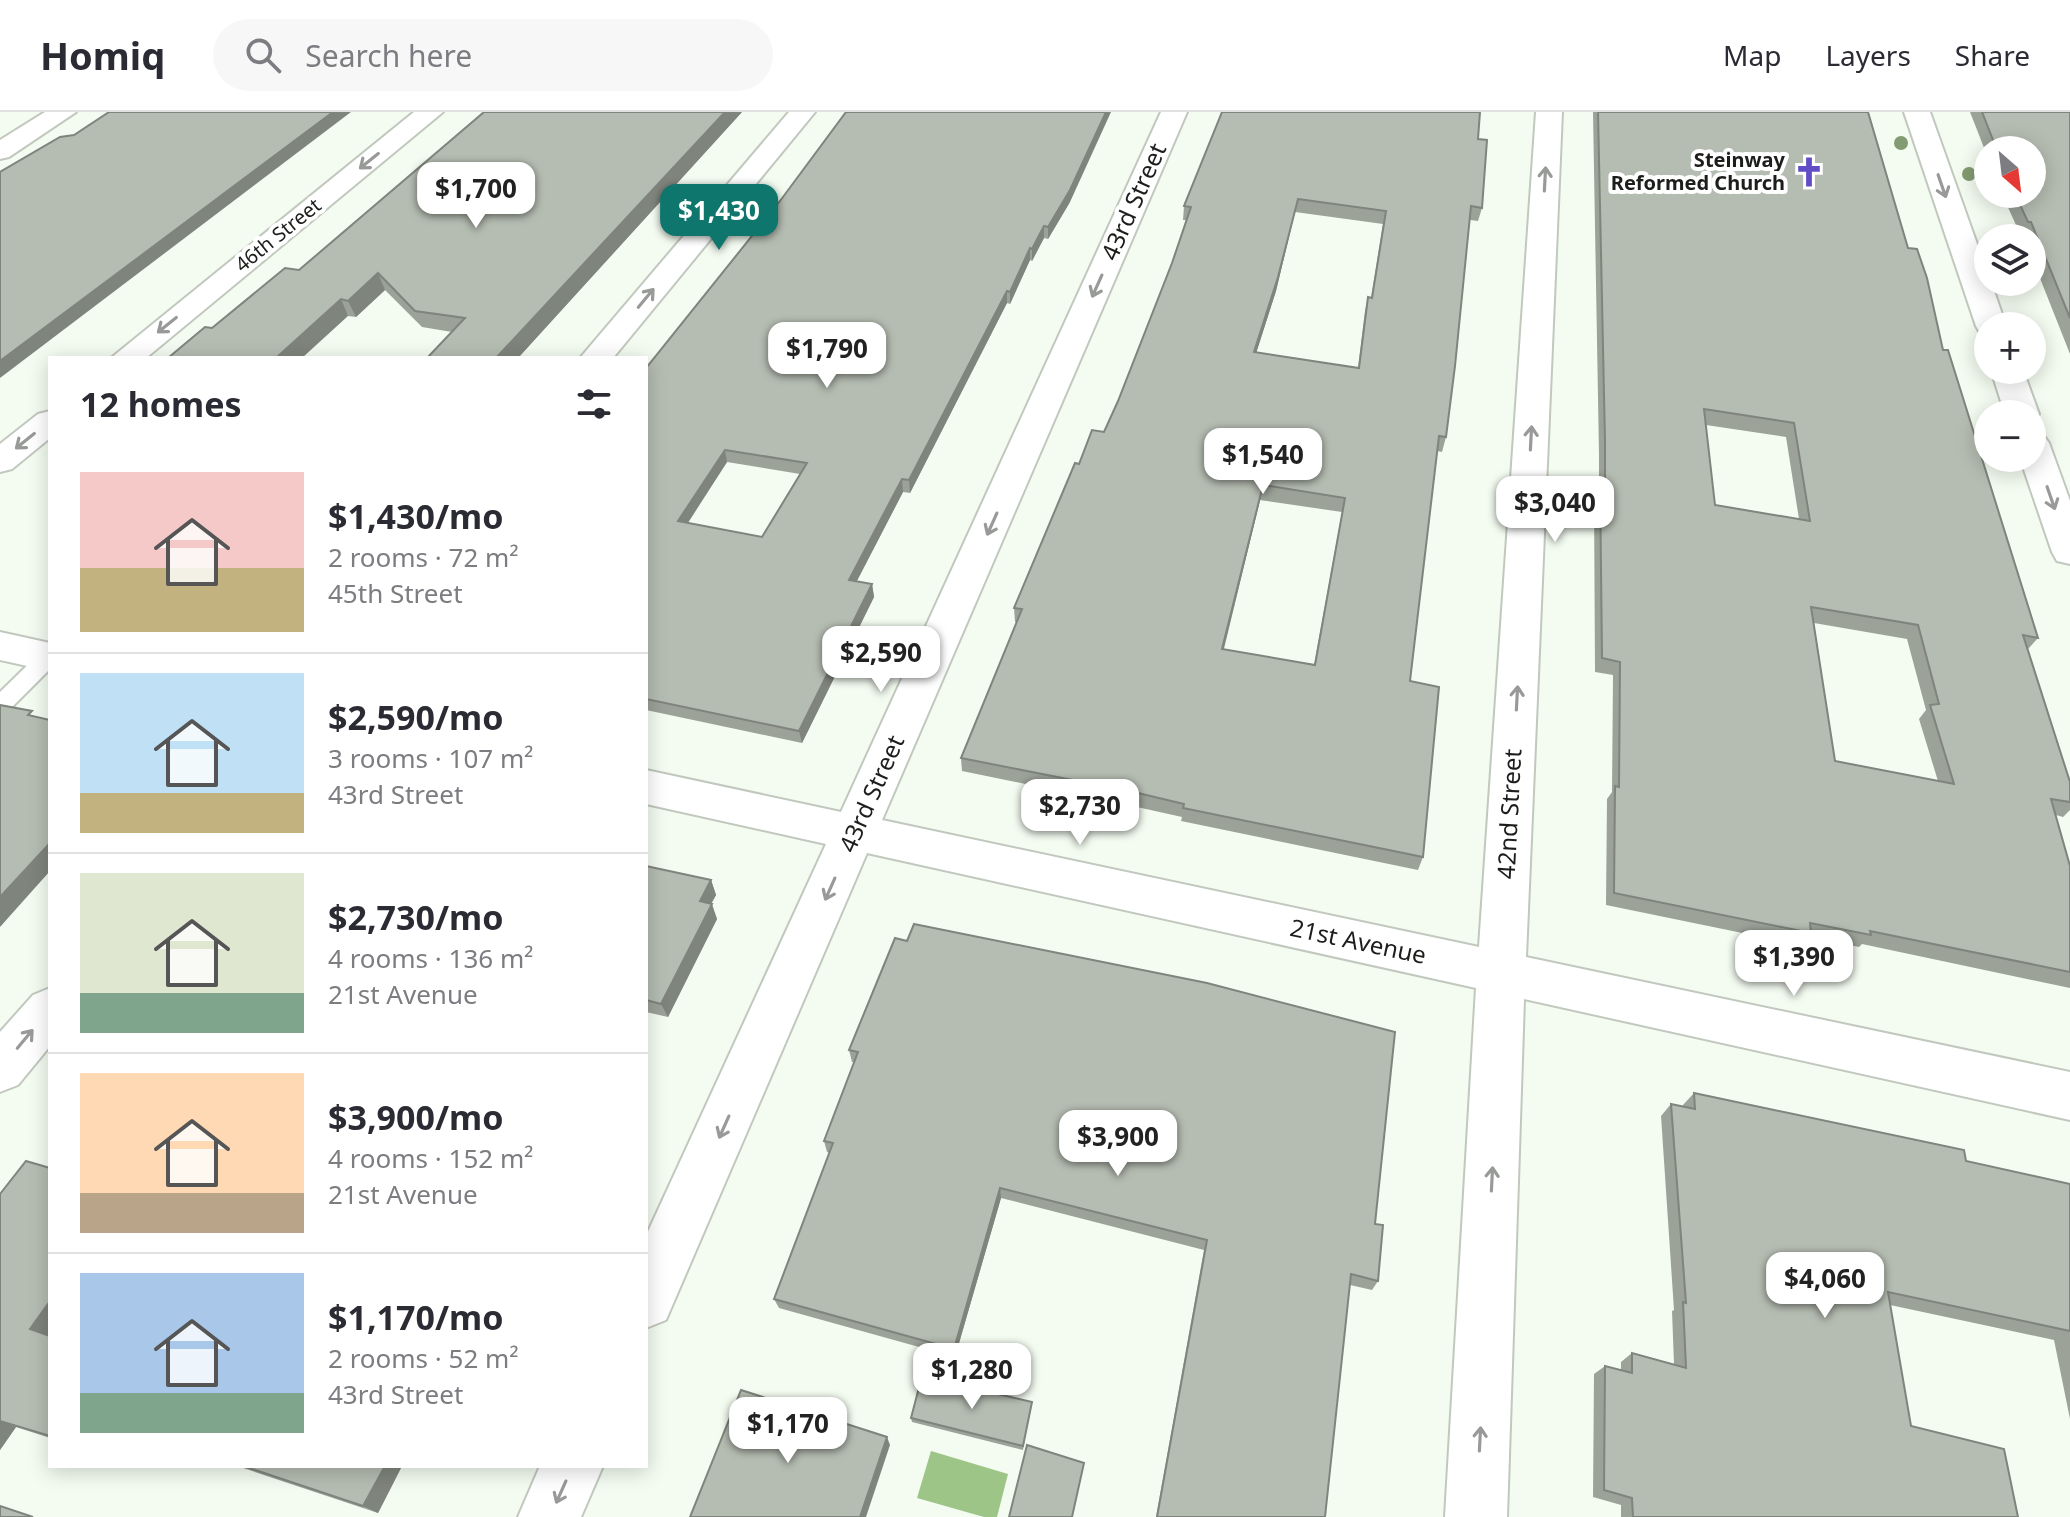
<!DOCTYPE html>
<meta charset="utf-8">
<style>
:root{--surface:#fff;--page:#f7f7f7;--text:#2b2b33;--muted:#7c7c81;--line:#e1e1e2;--accent:#0f766e}
body{margin:0;font-family:"Noto Sans",sans-serif;background:var(--page);color:var(--text);height:100vh;display:flex;flex-direction:column;font-size:30px;white-space:nowrap}
*{box-sizing:border-box;margin:0}
p{font-size:26px;color:var(--muted)}
.icon{flex:none;width:44px;height:44px;fill:none;stroke:currentColor;stroke-width:2;stroke-linecap:round;stroke-linejoin:round}
.map{position:relative;flex:1;overflow:hidden}
.details{position:absolute;left:48px;top:244px;width:600px;height:1112px;display:flex;flex-direction:column;background:var(--surface);border-radius:0px;box-shadow:0 4px 20px #0003}
.details>*{flex:none}
.needle{width:52px;rotate:152deg}
.controls{position:absolute;left:1974px;top:24px;display:grid;gap:16px}
.controls a{display:grid;place-items:center;width:72px;height:72px;border-radius:50%;background:var(--surface);box-shadow:0 4px 20px #0003;font-size:40px}
.price{position:absolute;translate:-50% -68px;padding:0 18px;border-radius:16px;background:#fff;color:#222;font-size:26px;line-height:52px;filter:drop-shadow(0 2px 4px #0008)}
.price::after{content:'';position:absolute;left:50%;top:48px;width:24px;height:18px;margin-left:-12px;background:inherit;clip-path:polygon(0 0,100% 0,50% 100%)}
.price.current{background:var(--accent);color:#fff}
ul{padding:0;list-style:none}
li{display:flex;align-items:center;gap:24px;height:200px;padding:0 32px}
li+li{border-top:2px solid var(--line)}
li span{display:grid;place-items:center;flex:none;width:224px;height:160px;border-radius:0px;color:#555}
li>.icon{margin-inline-start:auto}
span .icon{width:96px;height:96px;fill:#fffc;stroke-width:1}
li b{font-size:34px}
h2{display:flex;justify-content:space-between;align-items:center;height:96px;padding:0 32px;font-size:34px}
header{display:flex;align-items:center;gap:48px;box-sizing:border-box;height:112px;padding:0 40px;background:var(--surface);border-bottom:2px solid var(--line)}
header strong{font-size:38px}
nav{display:flex;gap:44px;margin-inline-start:auto;font-size:28px}
.search{width:560px;height:72px;background:var(--page);display:flex;align-items:center;gap:20px;box-sizing:border-box;padding:0 28px;border-radius:44px;color:var(--muted);font-size:30px}
.map>svg:first-child{display:block}
.water{fill:#9cc587}
.lines{fill:none;stroke-linecap:round;stroke-linejoin:round}
.lane-casing{stroke:#c1c8be;stroke-width:4}
.street-casing{stroke:#c1c8be;stroke-width:4}
.lane{fill:#fff;fill-rule:evenodd}
.street{fill:#fff;fill-rule:evenodd}
.tree{fill:#839b72}
.wall{fill:#9ca298;fill-rule:evenodd}
.shaded-wall{fill:#7f847c}
.building{fill:#b5bcb1;stroke:#7f847c;stroke-width:2;fill-rule:evenodd}
.oneway{stroke:#989a98}
.labels{text-anchor:middle;stroke-width:8;stroke-linejoin:round;paint-order:stroke}
.far-poi-label{font-size:20px;font-weight:bold;fill:#1b1e1a;stroke:#fff;text-anchor:end}
.far-street-label{font-size:20px;fill:#1b1e1a;stroke:#fff}
.street-label{font-size:24px;fill:#1b1e1a;stroke:#fff}
</style>
<header>
<strong>Homiq</strong>
<div class="search"><svg class="icon" aria-label="search" viewBox="0 0 24 24"><circle cx="10" cy="10" r="6"/><path d="M15 15l6 6"/></svg>Search here</div>
<nav><a>Map</a><a>Layers</a><a>Share</a></nav>
</header>
<div class="map">
<svg width="2070" height="1405" viewBox="0 0 2070 1405">
<rect width="100%" height="100%" fill="#f4fcf1"/>
<!-- water -->
<path class="water" d="M931 1339 1008 1362 997 1405H984L917 1386Z"/>
<g class="lines">
<!-- lane casing -->
<g class="lane-casing">
<path id="lane" d="M50 538V557L8 599 0 601V580L41 540Z"/>
</g>
<!-- street casing -->
<g class="street-casing">
<g id="street">
<path d="M45 0H76L9 45 0 47V28Z"/>
<path d="M414 0H443L146 246H111Z"/>
<path d="M789 0H815L613 246H580Z"/>
<path d="M1161 0H1187L882 708 1479 835 1536 0H1562L1526 845 2070 960V1008L1524 887 1507 1405H1445L1476 876 867 741 666 1208 646 1216V1124L826 732 646 692V658L841 700Z"/>
<path d="M1904 0H1930L1988 163V170H1991L2006 214H1988V223L1980 221 1976 214Z"/>
<path d="M1991 258H2023L2039 302 2034 309 2032 302H2005Z"/>
<path d="M50 299V326L12 357 0 360V332L38 302Z"/>
<path d="M2032 321 2044 324 2049 331 2070 389V452L2057 449 2052 440 2020 346H2032Z"/>
<path d="M0 520 50 531V559L0 548Z"/>
<path d="M50 876V934L18 973 0 980V920L33 883Z"/>
<path d="M540 1354H603L581 1405H518Z"/>
</g>
</g>
<!-- lane -->
<use href="#lane" class="lane"/>
<!-- street -->
<use href="#street" class="street"/>
</g>
<!-- trees -->
<g class="tree">
<circle cx="1901" cy="31" r="7"/>
<circle cx="1969" cy="62" r="7"/>
</g>
<!-- wall -->
<g class="wall">
<path d="M484 0H742L518 246H427L452 220 422 215 385 178 356 205 348 204 212 216 299 158Z"/>
<path d="M1593 0H1868L1908 136 2038 526 2028 537 2070 670V698L2063 705 2056 703 2070 754V876L1862 832 1859 835 1808 825 1801 833 1606 793 1607 687 1612 680 1613 563 1595 560 1594 382 1599 370V343ZM1706 313 1786 325 1799 407 1715 393ZM1814 511 1907 527 1926 598 1919 607 1938 669 1835 649Z"/>
<path d="M1970 0H2070V242L2032 146V126H2024L2023 123 2020 122 2002 82H2032V38H1988V46Z"/>
<path d="M1478 27 1482 96 1478 109 1470 108 1446 325 1442 340 1437 339 1410 569 1423 745 1418 758 1181 709 1182 705 1137 695 962 659 961 646 1017 510H1015L1014 496 1079 352 1104 320 1118 289 1172 151 1186 108H1183L1184 94ZM1295 100 1383 112 1371 186 1368 185 1365 199 1358 256 1256 241 1276 179ZM1260 388 1342 400 1314 553 1224 537Z"/>
<path d="M1070 90 1048 127 1044 126 1032 149 1030 148 1010 192 1007 191 910 381 903 380 857 469 872 472 874 485 802 631 646 598V256ZM727 350 800 362 762 425 688 411Z"/>
<path d="M646 754 711 768 716 783 711 792 717 807 668 905 646 900Z"/>
<path d="M895 826 1375 1112 1378 1169 1372 1178 1350 1173 1325 1405H1156L1204 1138 1001 1086 955 1245 779 1196 774 1187 830 1041 827 1040 824 1029 854 950H852L849 938Z"/>
<path d="M1694 981 1966 1049 2070 1072V1307L2054 1228 1890 1193 1911 1314 2018 1405H1621V1393L1593 1385 1594 1262 1605 1254 1621 1258V1250L1632 1241 1674 1252 1672 1199 1674 1198 1661 1004 1671 992 1683 995V993Z"/>
<path d="M26 1049 50 1056V1326L16 1315 0 1338Z"/>
<path d="M1032 1290 1023 1338 912 1310 911 1306Z"/>
<path d="M237 1354H402L378 1401Z"/>
</g>
<!-- shaded-wall -->
<g class="shaded-wall">
<path d="M333 0H351L0 266V249Z"/>
<path d="M725 0H742L518 246H496Z"/>
<path d="M1106 0H1111L1070 90 1048 127V115Z"/>
<path d="M1298 87 1276 179 1252 254 1254 240Z"/>
<path d="M1044 114V126L1032 149V137Z"/>
<path d="M1030 136V148L1010 192V180Z"/>
<path d="M378 161 385 178 356 205 348 189Z"/>
<path d="M1007 179V191L910 381 909 368Z"/>
<path d="M341 187 348 204 302 246H276Z"/>
<path d="M725 338 727 350 681 421 678 409Z"/>
<path d="M902 367 903 380 851 480 849 468Z"/>
<path d="M1263 373 1260 388 1220 551 1222 537Z"/>
<path d="M872 472 874 485 802 631 799 619Z"/>
<path d="M50 731V759L0 815V785Z"/>
<path d="M711 768 716 783 705 803 700 789Z"/>
<path d="M712 792 717 807 668 905 661 892Z"/>
<path d="M1000 1076 1001 1086 955 1245 954 1237Z"/>
<path d="M50 1189V1225L30 1217Z"/>
<path d="M0 1309 16 1315 0 1338Z"/>
<path d="M887 1325 890 1333 866 1405H860Z"/>
<path d="M385 1354H402L378 1401 363 1394Z"/>
</g>
<!-- building -->
<g class="building">
<path d="M109 0H333L0 249V60L60 25 74 23Z"/>
<path d="M484 0H725L496 246H427L465 206 415 199 378 161 348 189 341 187 276 246H168L205 215 212 216 285 156 299 158Z"/>
<path d="M846 0H1106L1070 78 1048 115 1044 114 1032 137 1030 136 1010 180 1007 179 909 368 902 367 849 468 872 472 799 619 646 587V256L780 89ZM725 338 807 351 762 425 678 409Z"/>
<path d="M1222 0H1480L1478 27 1487 28 1482 96 1471 94 1455 254 1446 325 1439 324 1410 569 1439 575 1423 745 1183 696 1184 692 1138 681 961 646 1022 497 1014 496 1075 351 1079 352 1092 318 1104 320 1118 289 1172 151 1191 95 1184 94ZM1298 87 1386 99 1372 186 1368 185 1359 256 1254 240 1278 165ZM1263 373 1345 386 1315 553 1222 537Z"/>
<path d="M1598 0H1868L1908 136 1917 137 1927 166 1943 238H1948L2038 526 2023 523 2070 670V690L2051 687 2070 754V860L1870 819 1871 823 1810 811 1811 821 1614 781 1615 674 1619 675 1620 550 1602 546 1600 369H1605V329ZM1704 297 1794 311 1810 409 1715 393ZM1811 495 1918 513 1939 592 1930 593 1954 672 1835 649Z"/>
<path d="M1982 0H2070V206L2031 110H2028L2015 82H2032V38H1997Z"/>
<path d="M0 593 32 599 28 603 50 608V731L0 785Z"/>
<path d="M646 754 711 768 700 789 712 792 661 892 646 888Z"/>
<path d="M914 812 1207 871 1395 920 1375 1112 1383 1113 1378 1169 1351 1162 1325 1405H1157L1207 1128 1000 1076 954 1237 774 1187 833 1031 824 1029 858 940 849 938 895 826 907 829Z"/>
<path d="M1694 981 1964 1038 1966 1049 2070 1072V1219L1888 1180 1911 1314 2004 1337 2018 1405H1633L1632 1386 1604 1378 1605 1254 1632 1261V1241L1686 1256 1683 1190 1686 1191 1671 992 1695 997Z"/>
<path d="M26 1049 50 1056V1189L30 1217 50 1224V1324L0 1309V1082Z"/>
<path d="M922 1264 1032 1290 1023 1334 911 1306Z"/>
<path d="M741 1278 887 1325 860 1405H690Z"/>
<path d="M1027 1333 1084 1351 1072 1405H1009Z"/>
<path d="M243 1354H385L363 1394Z"/>
<path d="M0 1394 33 1405H0Z"/>
</g>
<!-- one-way arrows -->
<defs><path id="oneway-shaft" d="M-6 0H5M1.5-3L5.5 0L1.5 3" fill="none" stroke-width="1.6" stroke-linecap="round" stroke-linejoin="round" transform="scale(2)"/></defs>
<g class="oneway">
<use href="#oneway-shaft" transform="translate(369 49) rotate(141)"/>
<use href="#oneway-shaft" transform="translate(1545 67) rotate(-87)"/>
<use href="#oneway-shaft" transform="translate(1942 74) rotate(71)"/>
<use href="#oneway-shaft" transform="translate(1097 174) rotate(114)"/>
<use href="#oneway-shaft" transform="translate(646 186) rotate(-50)"/>
<use href="#oneway-shaft" transform="translate(167 213) rotate(141)"/>
<use href="#oneway-shaft" transform="translate(1531 326) rotate(-87)"/>
<use href="#oneway-shaft" transform="translate(25 329) rotate(141)"/>
<use href="#oneway-shaft" transform="translate(2051 386) rotate(71)"/>
<use href="#oneway-shaft" transform="translate(992 412) rotate(114)"/>
<use href="#oneway-shaft" transform="translate(1517 586) rotate(-87)"/>
<use href="#oneway-shaft" transform="translate(830 777) rotate(114)"/>
<use href="#oneway-shaft" transform="translate(25 927) rotate(-50)"/>
<use href="#oneway-shaft" transform="translate(724 1015) rotate(114)"/>
<use href="#oneway-shaft" transform="translate(1492 1067) rotate(-87)"/>
<use href="#oneway-shaft" transform="translate(1480 1327) rotate(-87)"/>
<use href="#oneway-shaft" transform="translate(561 1380) rotate(114)"/>
</g>
<!-- icons -->
<defs>
<g id="church-bare" transform="scale(2.4)"><path d="M-1.2-6h2.4v3.5h3.3v2.4h-3.3V6h-2.4V-.1h-3.3v-2.4h3.3Z" fill="#614ec7" stroke="#fff" stroke-width="2.5" paint-order="stroke"/></g>
</defs>
<g fill-rule="evenodd">
<use href="#church-bare" x="1809" y="60"/>
</g>
<g class="labels">
<!-- far-poi labels -->
<g class="far-poi-label">
<text x="1785" y="55">Steinway<tspan x="1785" dy="23">Reformed Church</tspan></text>
</g>
<!-- far-street labels -->
<g class="far-street-label">
<text transform="translate(278 123) rotate(-39)" y="7">46th Street</text>
</g>
<!-- street labels -->
<g class="street-label">
<text transform="translate(1134 90) rotate(-66)" y="8">43rd Street</text>
<text transform="translate(872 682) rotate(-66)" y="8">43rd Street</text>
<text transform="translate(1510 702) rotate(-87)" y="8">42nd Street</text>
<text transform="translate(1358 830) rotate(12)" y="8">21st Avenue</text>
</g>
</g>
</svg>
<div class="controls">
<a><svg class="needle" viewBox="-14 -14 28 28"><path d="M0-13l5 13h-10z" fill="#e53935"/><path d="M0 13l5-13h-10z" fill="#7c7c81"/></svg></a>
<a><svg class="icon" aria-label="layers" viewBox="0 0 24 24"><path d="M12 4l9 5-9 5-9-5zM3 14l9 5 9-5"/></svg></a>
<a>+</a>
<a>−</a>
</div>
<b class="price" style="left:476px;top:118px">$1,700</b>
<b class="price current" style="left:719px;top:140px">$1,430</b>
<b class="price" style="left:827px;top:278px">$1,790</b>
<b class="price" style="left:1263px;top:384px">$1,540</b>
<b class="price" style="left:1555px;top:432px">$3,040</b>
<b class="price" style="left:881px;top:582px">$2,590</b>
<b class="price" style="left:1080px;top:735px">$2,730</b>
<b class="price" style="left:1794px;top:886px">$1,390</b>
<b class="price" style="left:1118px;top:1066px">$3,900</b>
<b class="price" style="left:1825px;top:1208px">$4,060</b>
<b class="price" style="left:972px;top:1299px">$1,280</b>
<b class="price" style="left:788px;top:1353px">$1,170</b>
<section class="details">
<h2>12 homes<svg class="icon" aria-label="filters" viewBox="0 0 24 24"><path d="M4 7h16M4 17h16"/><circle cx="9" cy="7" r="2"/><circle cx="15" cy="17" r="2"/></svg></h2>
<ul>
<li><span style="background:linear-gradient(#f6c9c9 60%,#c2b280 0)"><svg class="icon" aria-label="home" viewBox="0 0 24 24"><path d="M3 11l9-7 9 7M6 9v11h12V9"/></svg></span><div><b>$1,430/mo</b><p>2 rooms · 72 m²</p><p>45th Street</p></div></li>
<li><span style="background:linear-gradient(#bfe0f5 75%,#c2b280 0)"><svg class="icon" aria-label="home" viewBox="0 0 24 24"><path d="M3 11l9-7 9 7M6 9v11h12V9"/></svg></span><div><b>$2,590/mo</b><p>3 rooms · 107 m²</p><p>43rd Street</p></div></li>
<li><span style="background:linear-gradient(#dfe7d0 75%,#7fa58c 0)"><svg class="icon" aria-label="home" viewBox="0 0 24 24"><path d="M3 11l9-7 9 7M6 9v11h12V9"/></svg></span><div><b>$2,730/mo</b><p>4 rooms · 136 m²</p><p>21st Avenue</p></div></li>
<li><span style="background:linear-gradient(#ffd9b3 75%,#b9a48a 0)"><svg class="icon" aria-label="home" viewBox="0 0 24 24"><path d="M3 11l9-7 9 7M6 9v11h12V9"/></svg></span><div><b>$3,900/mo</b><p>4 rooms · 152 m²</p><p>21st Avenue</p></div></li>
<li><span style="background:linear-gradient(#a9c7e8 75%,#7fa58c 0)"><svg class="icon" aria-label="home" viewBox="0 0 24 24"><path d="M3 11l9-7 9 7M6 9v11h12V9"/></svg></span><div><b>$1,170/mo</b><p>2 rooms · 52 m²</p><p>43rd Street</p></div></li>
</ul>
</section>
</div>
